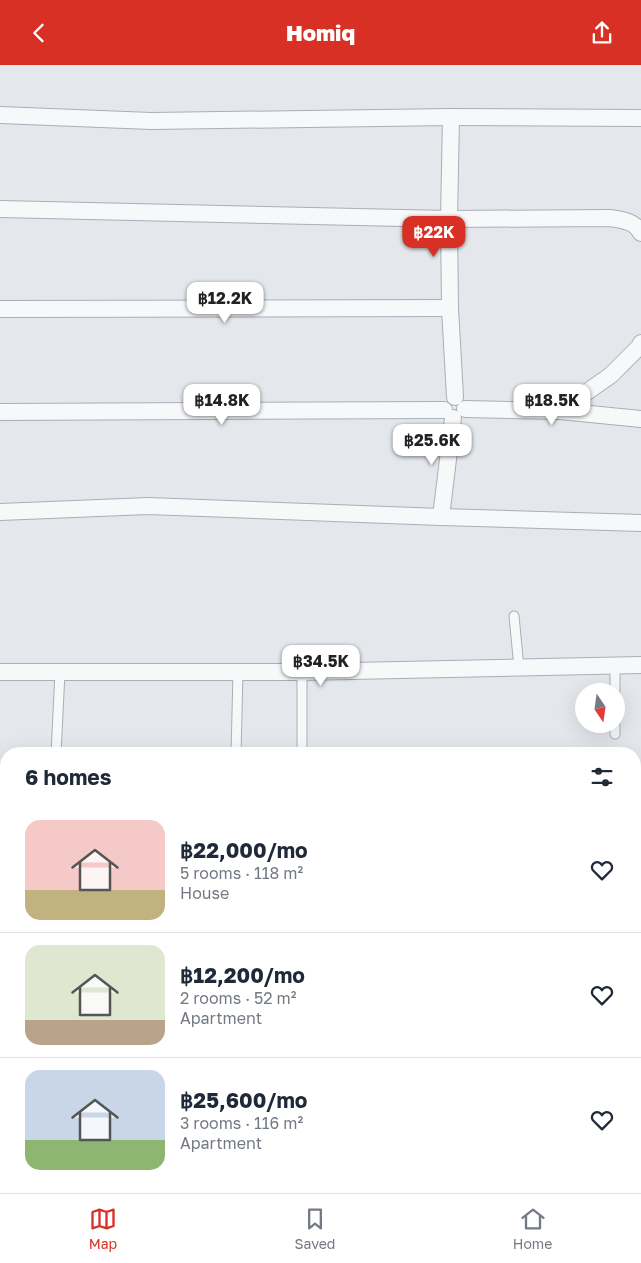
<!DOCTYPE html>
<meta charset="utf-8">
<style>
:root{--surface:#fff;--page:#f2f2f3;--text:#1f2937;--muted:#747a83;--line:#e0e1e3;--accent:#d93025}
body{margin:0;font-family:"Golos Text",sans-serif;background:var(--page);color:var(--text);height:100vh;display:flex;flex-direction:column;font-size:19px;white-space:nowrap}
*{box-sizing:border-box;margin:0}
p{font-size:16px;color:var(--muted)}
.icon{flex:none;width:28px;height:28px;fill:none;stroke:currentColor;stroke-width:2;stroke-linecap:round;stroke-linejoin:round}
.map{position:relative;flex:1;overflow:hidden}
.sheet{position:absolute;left:0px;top:682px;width:641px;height:446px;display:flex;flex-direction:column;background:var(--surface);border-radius:20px 20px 0 0;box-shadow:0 5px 20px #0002}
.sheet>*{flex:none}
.needle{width:32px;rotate:167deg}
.tools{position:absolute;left:575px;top:618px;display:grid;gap:10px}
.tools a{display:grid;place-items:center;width:50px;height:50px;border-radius:50%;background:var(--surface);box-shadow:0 5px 20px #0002;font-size:25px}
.price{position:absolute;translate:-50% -42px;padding:0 11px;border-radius:10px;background:#fff;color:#222;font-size:16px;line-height:32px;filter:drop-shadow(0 1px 2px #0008)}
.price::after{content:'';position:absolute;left:50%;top:30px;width:15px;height:11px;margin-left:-8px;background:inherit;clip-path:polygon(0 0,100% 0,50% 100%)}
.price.current{background:var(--accent);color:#fff}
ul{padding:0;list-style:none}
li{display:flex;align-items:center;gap:15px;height:125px;padding:0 25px}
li+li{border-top:1px solid var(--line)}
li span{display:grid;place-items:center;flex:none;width:140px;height:100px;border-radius:15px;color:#555}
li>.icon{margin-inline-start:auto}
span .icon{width:60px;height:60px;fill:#fffc;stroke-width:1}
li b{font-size:21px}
h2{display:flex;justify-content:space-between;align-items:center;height:60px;padding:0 25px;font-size:21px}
header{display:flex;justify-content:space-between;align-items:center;height:65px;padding:0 25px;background:var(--accent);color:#fff;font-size:22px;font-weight:800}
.dock{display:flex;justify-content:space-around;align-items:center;height:70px;border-top:1px solid var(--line);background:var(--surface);font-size:14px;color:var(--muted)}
.dock a{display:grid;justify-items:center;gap:2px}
.dock .current{color:var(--accent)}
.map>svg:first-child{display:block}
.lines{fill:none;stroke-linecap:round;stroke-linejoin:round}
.canal{stroke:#a0bacb;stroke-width:19}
.lane-casing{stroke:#a9afb6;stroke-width:11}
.street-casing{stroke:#a9afb6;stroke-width:18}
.path{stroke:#c2c6cb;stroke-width:3;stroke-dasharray:4 4;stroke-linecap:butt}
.lane{stroke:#f7f8fa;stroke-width:9}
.street{stroke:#f7f8fa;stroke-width:16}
</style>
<header><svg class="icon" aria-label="back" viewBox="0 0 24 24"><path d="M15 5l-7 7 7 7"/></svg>Homiq<svg class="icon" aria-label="share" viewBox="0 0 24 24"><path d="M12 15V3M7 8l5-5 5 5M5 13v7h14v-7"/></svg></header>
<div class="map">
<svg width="641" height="1128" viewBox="0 0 641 1128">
<rect width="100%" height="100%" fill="#e4e8ec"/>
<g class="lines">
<!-- canal -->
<g class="canal">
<path d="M635 756 641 755"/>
<path d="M0 838 6 837"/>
</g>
<!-- lane casing -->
<g class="lane-casing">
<g id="lane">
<path d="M514 551 519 603"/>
<path d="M615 601V626"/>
<path d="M615 659V669"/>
<path d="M302 688V607"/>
<path d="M56 689 60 607"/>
<path d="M236 689 238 607"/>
</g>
</g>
<!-- street casing -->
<g class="street-casing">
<g id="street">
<path d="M0 50 151 56 451 52 640 53"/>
<path d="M451 52 449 154 450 243 455 332"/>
<path d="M0 144 449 154 610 153C622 155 635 156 641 168"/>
<path d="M0 244 450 243"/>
<path d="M465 344 560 346 641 354"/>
<path d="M560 346 611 310 639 282 641 278"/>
<path d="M0 347 444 345"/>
<path d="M0 447 148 441 441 452 641 458"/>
<path d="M441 452 453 353"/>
<path d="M0 607H302L641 600"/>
<path d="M635 811 641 808"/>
<path d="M0 866H6"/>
<path d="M0 970 6 969"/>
<path d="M0 1074 6 1073"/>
<path d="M287 1122V1128"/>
<path d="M406 1128 438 1122"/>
</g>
</g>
<!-- path -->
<g class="path">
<path d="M635 765 641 764"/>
<path d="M0 847 6 846"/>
</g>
<!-- lane -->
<use href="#lane" class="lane"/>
<!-- street -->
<use href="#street" class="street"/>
</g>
</svg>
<div class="tools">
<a><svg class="needle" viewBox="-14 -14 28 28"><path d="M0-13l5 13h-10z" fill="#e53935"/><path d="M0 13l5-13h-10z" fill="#747a83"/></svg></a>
</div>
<b class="price current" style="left:434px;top:193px">฿22K</b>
<b class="price" style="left:225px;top:259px">฿12.2K</b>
<b class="price" style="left:222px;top:361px">฿14.8K</b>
<b class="price" style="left:552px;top:361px">฿18.5K</b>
<b class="price" style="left:432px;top:401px">฿25.6K</b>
<b class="price" style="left:321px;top:622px">฿34.5K</b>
<section class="sheet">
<h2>6 homes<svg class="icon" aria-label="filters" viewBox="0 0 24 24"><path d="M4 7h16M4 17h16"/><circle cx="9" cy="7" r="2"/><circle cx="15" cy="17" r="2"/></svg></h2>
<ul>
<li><span style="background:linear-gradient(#f6c9c9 70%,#c2b280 0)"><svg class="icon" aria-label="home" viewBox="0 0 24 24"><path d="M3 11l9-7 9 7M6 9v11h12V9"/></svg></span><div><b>฿22,000/mo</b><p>5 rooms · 118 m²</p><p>House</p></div><svg class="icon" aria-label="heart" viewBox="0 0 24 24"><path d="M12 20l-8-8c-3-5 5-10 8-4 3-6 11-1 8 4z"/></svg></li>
<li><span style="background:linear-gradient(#dfe7d0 75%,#b9a48a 0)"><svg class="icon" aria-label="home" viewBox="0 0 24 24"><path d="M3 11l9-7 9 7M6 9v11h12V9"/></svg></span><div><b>฿12,200/mo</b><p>2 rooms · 52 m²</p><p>Apartment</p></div><svg class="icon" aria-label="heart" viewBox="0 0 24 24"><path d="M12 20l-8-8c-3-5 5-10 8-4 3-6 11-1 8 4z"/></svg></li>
<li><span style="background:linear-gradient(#c9d6e8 70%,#8fb573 0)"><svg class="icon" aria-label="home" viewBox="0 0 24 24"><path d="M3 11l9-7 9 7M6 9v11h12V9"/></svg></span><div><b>฿25,600/mo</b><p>3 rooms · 116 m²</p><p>Apartment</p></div><svg class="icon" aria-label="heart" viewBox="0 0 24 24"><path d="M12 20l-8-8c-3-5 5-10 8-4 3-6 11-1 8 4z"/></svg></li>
</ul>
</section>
</div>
<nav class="dock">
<a class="current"><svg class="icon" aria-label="map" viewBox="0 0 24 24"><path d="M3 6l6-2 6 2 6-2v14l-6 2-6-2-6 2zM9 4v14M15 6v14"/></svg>Map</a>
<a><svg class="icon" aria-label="saved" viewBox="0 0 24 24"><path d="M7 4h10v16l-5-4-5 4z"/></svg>Saved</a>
<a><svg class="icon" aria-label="home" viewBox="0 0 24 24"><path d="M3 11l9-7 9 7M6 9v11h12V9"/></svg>Home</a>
</nav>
